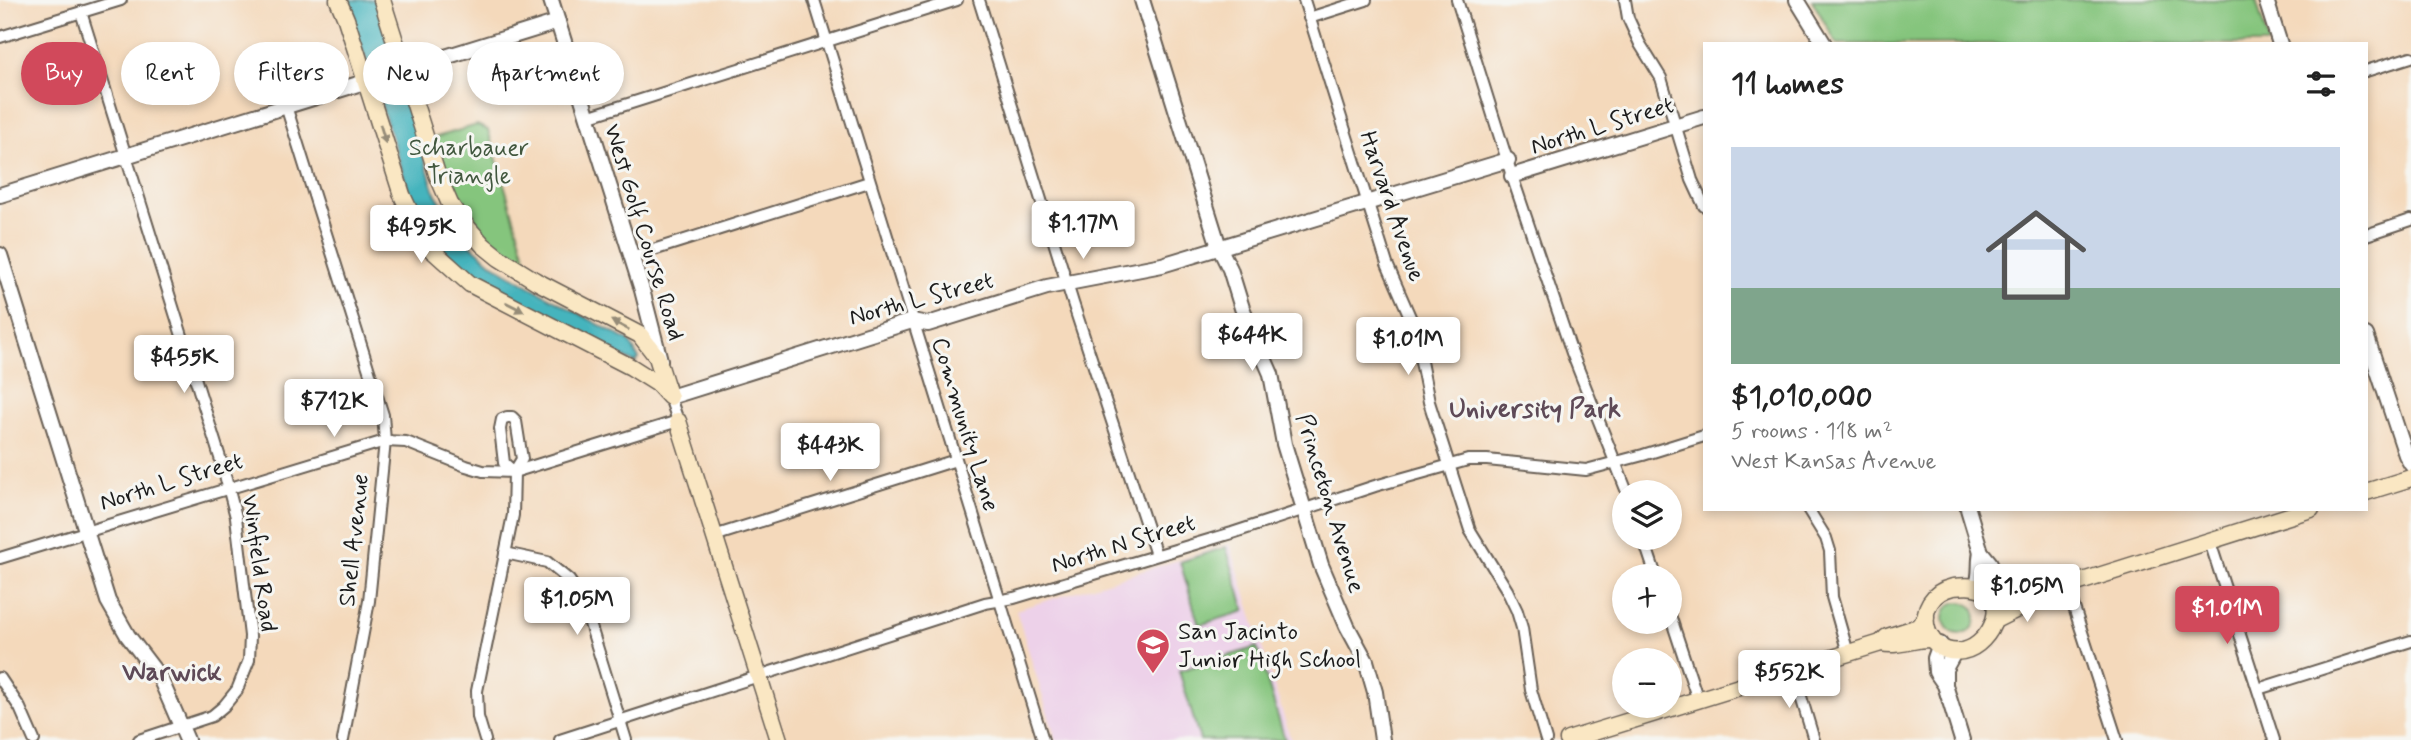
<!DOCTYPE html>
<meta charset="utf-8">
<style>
:root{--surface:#fff;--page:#f2f2f2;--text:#222;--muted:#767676;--line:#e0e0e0;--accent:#d1495b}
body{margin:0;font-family:Mynerve,sans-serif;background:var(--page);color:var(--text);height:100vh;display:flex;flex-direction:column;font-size:26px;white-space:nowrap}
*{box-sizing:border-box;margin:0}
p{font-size:23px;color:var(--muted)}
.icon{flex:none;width:38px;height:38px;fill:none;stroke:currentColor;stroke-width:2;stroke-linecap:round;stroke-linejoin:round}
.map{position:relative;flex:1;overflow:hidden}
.sheet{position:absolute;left:1703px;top:42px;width:665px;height:469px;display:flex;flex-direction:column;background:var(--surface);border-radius:0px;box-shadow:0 4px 10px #0003}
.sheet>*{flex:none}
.banner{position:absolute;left:21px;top:42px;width:665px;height:63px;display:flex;gap:14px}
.buttons{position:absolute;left:1612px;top:480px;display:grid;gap:14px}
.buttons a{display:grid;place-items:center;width:70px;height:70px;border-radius:50%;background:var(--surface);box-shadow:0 4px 10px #0003;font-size:35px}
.price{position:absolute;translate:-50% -60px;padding:0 16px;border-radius:7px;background:#fff;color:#222;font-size:23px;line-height:46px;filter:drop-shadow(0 2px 4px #0008)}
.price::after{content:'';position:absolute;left:50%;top:42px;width:21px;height:16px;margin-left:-10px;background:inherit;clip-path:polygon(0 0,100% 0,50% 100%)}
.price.active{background:var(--accent);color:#fff}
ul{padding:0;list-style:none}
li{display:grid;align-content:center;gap:14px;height:371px;padding:0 28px}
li+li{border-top:2px solid var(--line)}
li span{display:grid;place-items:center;height:217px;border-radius:0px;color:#555}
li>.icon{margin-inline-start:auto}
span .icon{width:126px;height:126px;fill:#fffc;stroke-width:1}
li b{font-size:30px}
h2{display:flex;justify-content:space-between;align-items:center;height:84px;padding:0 28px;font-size:30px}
.chip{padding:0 24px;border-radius:32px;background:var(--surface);box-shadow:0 4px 10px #0003;font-size:24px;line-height:63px}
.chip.active{background:var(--accent);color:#fff}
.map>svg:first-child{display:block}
.built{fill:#edd1e9}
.green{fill:#85c57d;stroke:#50704c;stroke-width:2}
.water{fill:#45b4bd;stroke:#30686c;stroke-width:2}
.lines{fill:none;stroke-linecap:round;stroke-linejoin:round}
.minor-casing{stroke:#685e54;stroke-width:14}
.tertiary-casing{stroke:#685e54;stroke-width:18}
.secondary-casing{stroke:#685e54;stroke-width:19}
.minor{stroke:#fff;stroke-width:10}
.tertiary{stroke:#fff;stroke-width:14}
.secondary{stroke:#fae7c3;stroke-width:16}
.oneway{fill:#968c78}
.labels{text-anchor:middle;stroke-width:6;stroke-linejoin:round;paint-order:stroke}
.street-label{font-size:24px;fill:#1c1c1c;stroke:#f6f6f2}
.park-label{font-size:24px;fill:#41573e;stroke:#f6f6f2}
.poi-label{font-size:24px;fill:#1c1c1c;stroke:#f6f6f2;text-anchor:start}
.neighbourhood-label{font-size:26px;font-weight:bold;fill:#5e4a57;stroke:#f6f6f2}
</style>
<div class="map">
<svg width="2411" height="740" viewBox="0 0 2411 740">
<rect width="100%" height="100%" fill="#f6f6f2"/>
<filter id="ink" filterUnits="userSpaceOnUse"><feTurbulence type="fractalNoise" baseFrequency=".0143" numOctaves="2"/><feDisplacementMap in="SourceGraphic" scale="14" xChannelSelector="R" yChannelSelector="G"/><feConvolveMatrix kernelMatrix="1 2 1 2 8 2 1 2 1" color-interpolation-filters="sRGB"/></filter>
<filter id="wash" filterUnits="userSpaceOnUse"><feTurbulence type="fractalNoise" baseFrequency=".00686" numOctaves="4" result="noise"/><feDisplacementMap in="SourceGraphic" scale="28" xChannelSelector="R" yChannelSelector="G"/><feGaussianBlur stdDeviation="1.57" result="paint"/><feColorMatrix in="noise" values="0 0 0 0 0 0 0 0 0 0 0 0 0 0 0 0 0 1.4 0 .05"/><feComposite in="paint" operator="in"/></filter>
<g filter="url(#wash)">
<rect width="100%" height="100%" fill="#f4d9bb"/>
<!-- built -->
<path class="built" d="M1230 544 1291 740H1056L1016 610Z"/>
<!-- green -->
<g class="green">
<path d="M1812 0H2256L2269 44H1837Z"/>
<path d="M477 125 488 130 528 265C468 232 454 201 433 138Z"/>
<path d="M1226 547 1245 611 1199 625 1180 562Z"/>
<circle cx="1960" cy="618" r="16"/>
<path d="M1257 647 1285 740H1200L1179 671Z"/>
</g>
<!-- water -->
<path class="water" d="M346 0H375L435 193 466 241 493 264 529 286 629 341 639 359 635 363 540 314 512 296 494 290 457 264 439 246 425 229 414 208 377 92 374 68 368 66Z"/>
</g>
<g filter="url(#ink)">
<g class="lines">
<!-- minor casing -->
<g class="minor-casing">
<g id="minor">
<path d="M814 0 1043 740"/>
<path d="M979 0 1073 303 1156 555"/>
<path d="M1304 0 1387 264 1414 326 1429 402 1470 530 1507 590 1517 611 1522 628 1531 690 1546 740"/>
<path d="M1457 0 1512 176 1572 353 1627 492"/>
<path d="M1625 0 1628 18 1640 44 1661 78 1692 180 1704 206"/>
<path d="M81 12 222 464 236 517 250 636 249 660 237 690 224 706 212 716 139 740"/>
<path d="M1309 18 1366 0"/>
<path d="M0 37 121 0"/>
<path d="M2366 71 2411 57"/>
<path d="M286 106 383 415 385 441 369 601 343 740"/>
<path d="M587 117 957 0"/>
<path d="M2366 235 2411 220"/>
<path d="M631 257 869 182"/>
<path d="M507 417H512L516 421 522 459 514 472 504 463 500 429 502 419Z"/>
<path d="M1808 509 1826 538 1830 551 1832 597 1848 653"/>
<path d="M714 536 956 460"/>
<path d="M1643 537 1656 576"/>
<path d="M2210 542 2274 740"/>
<path d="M505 553 547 562 569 580 583 601 626 740"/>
<path d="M0 558 385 441 406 442 466 466 483 471 514 472 678 421 670 397"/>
<path d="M2067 586 2117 740"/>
<path d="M1670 615 1698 700"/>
<path d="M1793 670 1814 740"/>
<path d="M0 678 20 708 34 740"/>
<path d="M2258 689 2411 641"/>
<path d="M485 740 478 717 477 691 513 515 514 472"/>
<path d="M560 740 985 603 1014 598 1232 533 1375 486 1468 460H1487L1586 470 1643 455 1704 436"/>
</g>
</g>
<!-- tertiary casing -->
<g class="tertiary-casing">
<g id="tertiary">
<path d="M551 0 642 290 660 360"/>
<path d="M1142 0 1219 247 1230 269 1242 308 1271 374 1284 444 1321 565 1347 626 1366 661 1375 692 1382 740"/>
<path d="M1797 0 1824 44"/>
<path d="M2266 0 2280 44"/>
<path d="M1512 176 1704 117"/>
<path d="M0 195 558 22"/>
<path d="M0 255 108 601 128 636 160 678 187 740"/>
<path d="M2366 335 2406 455 2411 464"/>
<path d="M667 386 670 397 912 321 928 324 1047 287 1162 265 1508 160"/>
<path d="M1968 509 1981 552 1990 563 1995 584 1992 597"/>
<path d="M1976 587C1982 575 1978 564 1981 552"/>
<path d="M1940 644 1935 658 1936 672 1945 685 1962 740"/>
<path d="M1945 684V669L1955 651"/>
</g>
</g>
<!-- secondary casing -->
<g class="secondary-casing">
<g id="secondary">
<path d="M338 0 346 19 402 195 418 229 432 250 470 284 631 367 658 384 670 397"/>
<path d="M382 0 437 174 450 204 461 220 483 245 499 258 536 281 640 335 657 357 669 395"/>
<path d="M678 421 779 740"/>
<path d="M2366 492 2411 478"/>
<path d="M1953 587C1960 587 1967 585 1974 587 2013 593 1993 645 1963 651 1922 658 1909 597 1953 587Z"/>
<path d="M1994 599 2011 594 2032 595 2067 586 2311 509"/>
<path d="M1995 620 2021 607 2032 595"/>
<path d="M1881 643 1887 637 1918 627 1926 617"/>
<path d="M1568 740 1881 643C1901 647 1912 638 1932 639"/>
</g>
</g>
<!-- minor -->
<use href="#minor" class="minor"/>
<!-- tertiary -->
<use href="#tertiary" class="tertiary"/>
<!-- secondary -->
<use href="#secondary" class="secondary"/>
</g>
<!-- one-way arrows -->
<defs><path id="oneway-solid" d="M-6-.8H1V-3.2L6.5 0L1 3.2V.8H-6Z" transform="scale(1.75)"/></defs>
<g class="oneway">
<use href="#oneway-solid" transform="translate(383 134) rotate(73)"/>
<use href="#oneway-solid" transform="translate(515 307) rotate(27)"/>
<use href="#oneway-solid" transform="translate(620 325) rotate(-152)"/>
</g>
</g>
<!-- icons -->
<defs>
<g id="school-pin" transform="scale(1.75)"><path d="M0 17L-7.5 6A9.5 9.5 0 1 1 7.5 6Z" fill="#d1495b" stroke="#f6f6f2"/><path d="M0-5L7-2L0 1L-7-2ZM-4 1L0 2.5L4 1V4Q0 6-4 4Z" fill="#fff"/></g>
</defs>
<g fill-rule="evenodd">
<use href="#school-pin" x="1153" y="645"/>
</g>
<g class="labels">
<!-- street labels -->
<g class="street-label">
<text transform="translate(1602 125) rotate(-17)" y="8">North L Street</text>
<text transform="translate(1393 206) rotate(71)" y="8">Harvard Avenue</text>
<text transform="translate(645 232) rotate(73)" y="8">West Golf Course Road</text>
<text transform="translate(921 298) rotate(-15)" y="8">North L Street</text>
<text transform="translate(966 424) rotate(73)" y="8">Community Lane</text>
<text transform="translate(171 481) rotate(-17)" y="8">North L Street</text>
<text transform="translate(1331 503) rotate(73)" y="8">Princeton Avenue</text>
<text transform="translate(353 540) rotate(-84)" y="8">Shell Avenue</text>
<text transform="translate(1123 543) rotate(-17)" y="8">North N Street</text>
<text transform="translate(260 563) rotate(82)" y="8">Winfield Road</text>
</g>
<!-- park labels -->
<g class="park-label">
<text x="469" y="155">Scharbauer<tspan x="469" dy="28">Triangle</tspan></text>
</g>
<!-- poi labels -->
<g class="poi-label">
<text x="1178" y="639">San Jacinto<tspan x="1178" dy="28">Junior High School</tspan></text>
</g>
<!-- neighbourhood labels -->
<g class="neighbourhood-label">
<text x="1535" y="417">University Park</text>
<text x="172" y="680">Warwick</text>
</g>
</g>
</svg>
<div class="buttons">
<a><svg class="icon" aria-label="layers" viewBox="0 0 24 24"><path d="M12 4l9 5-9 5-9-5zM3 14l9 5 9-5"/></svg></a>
<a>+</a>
<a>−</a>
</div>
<b class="price" style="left:1083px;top:261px">$1.17M</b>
<b class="price" style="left:421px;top:265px">$495K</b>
<b class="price" style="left:1252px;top:373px">$644K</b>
<b class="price" style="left:1408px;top:377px">$1.01M</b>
<b class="price" style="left:184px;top:395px">$455K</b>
<b class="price" style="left:334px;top:439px">$712K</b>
<b class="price" style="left:830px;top:483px">$443K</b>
<b class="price" style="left:2027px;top:624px">$1.05M</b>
<b class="price" style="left:577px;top:637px">$1.05M</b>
<b class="price active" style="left:2227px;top:646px">$1.01M</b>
<b class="price" style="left:1789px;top:710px">$552K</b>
<div class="banner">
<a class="chip active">Buy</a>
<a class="chip">Rent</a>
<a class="chip">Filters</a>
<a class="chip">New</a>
<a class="chip">Apartment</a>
</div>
<section class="sheet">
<h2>11 homes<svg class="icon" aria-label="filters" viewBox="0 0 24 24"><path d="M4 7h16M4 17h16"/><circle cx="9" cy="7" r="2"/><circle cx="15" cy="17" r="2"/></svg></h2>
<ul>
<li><span style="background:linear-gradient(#c9d6e8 65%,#7fa58c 0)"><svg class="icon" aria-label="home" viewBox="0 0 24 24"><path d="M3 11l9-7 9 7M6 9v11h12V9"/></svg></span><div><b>$1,010,000</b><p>5 rooms · 118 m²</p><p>West Kansas Avenue</p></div></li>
</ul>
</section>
</div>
